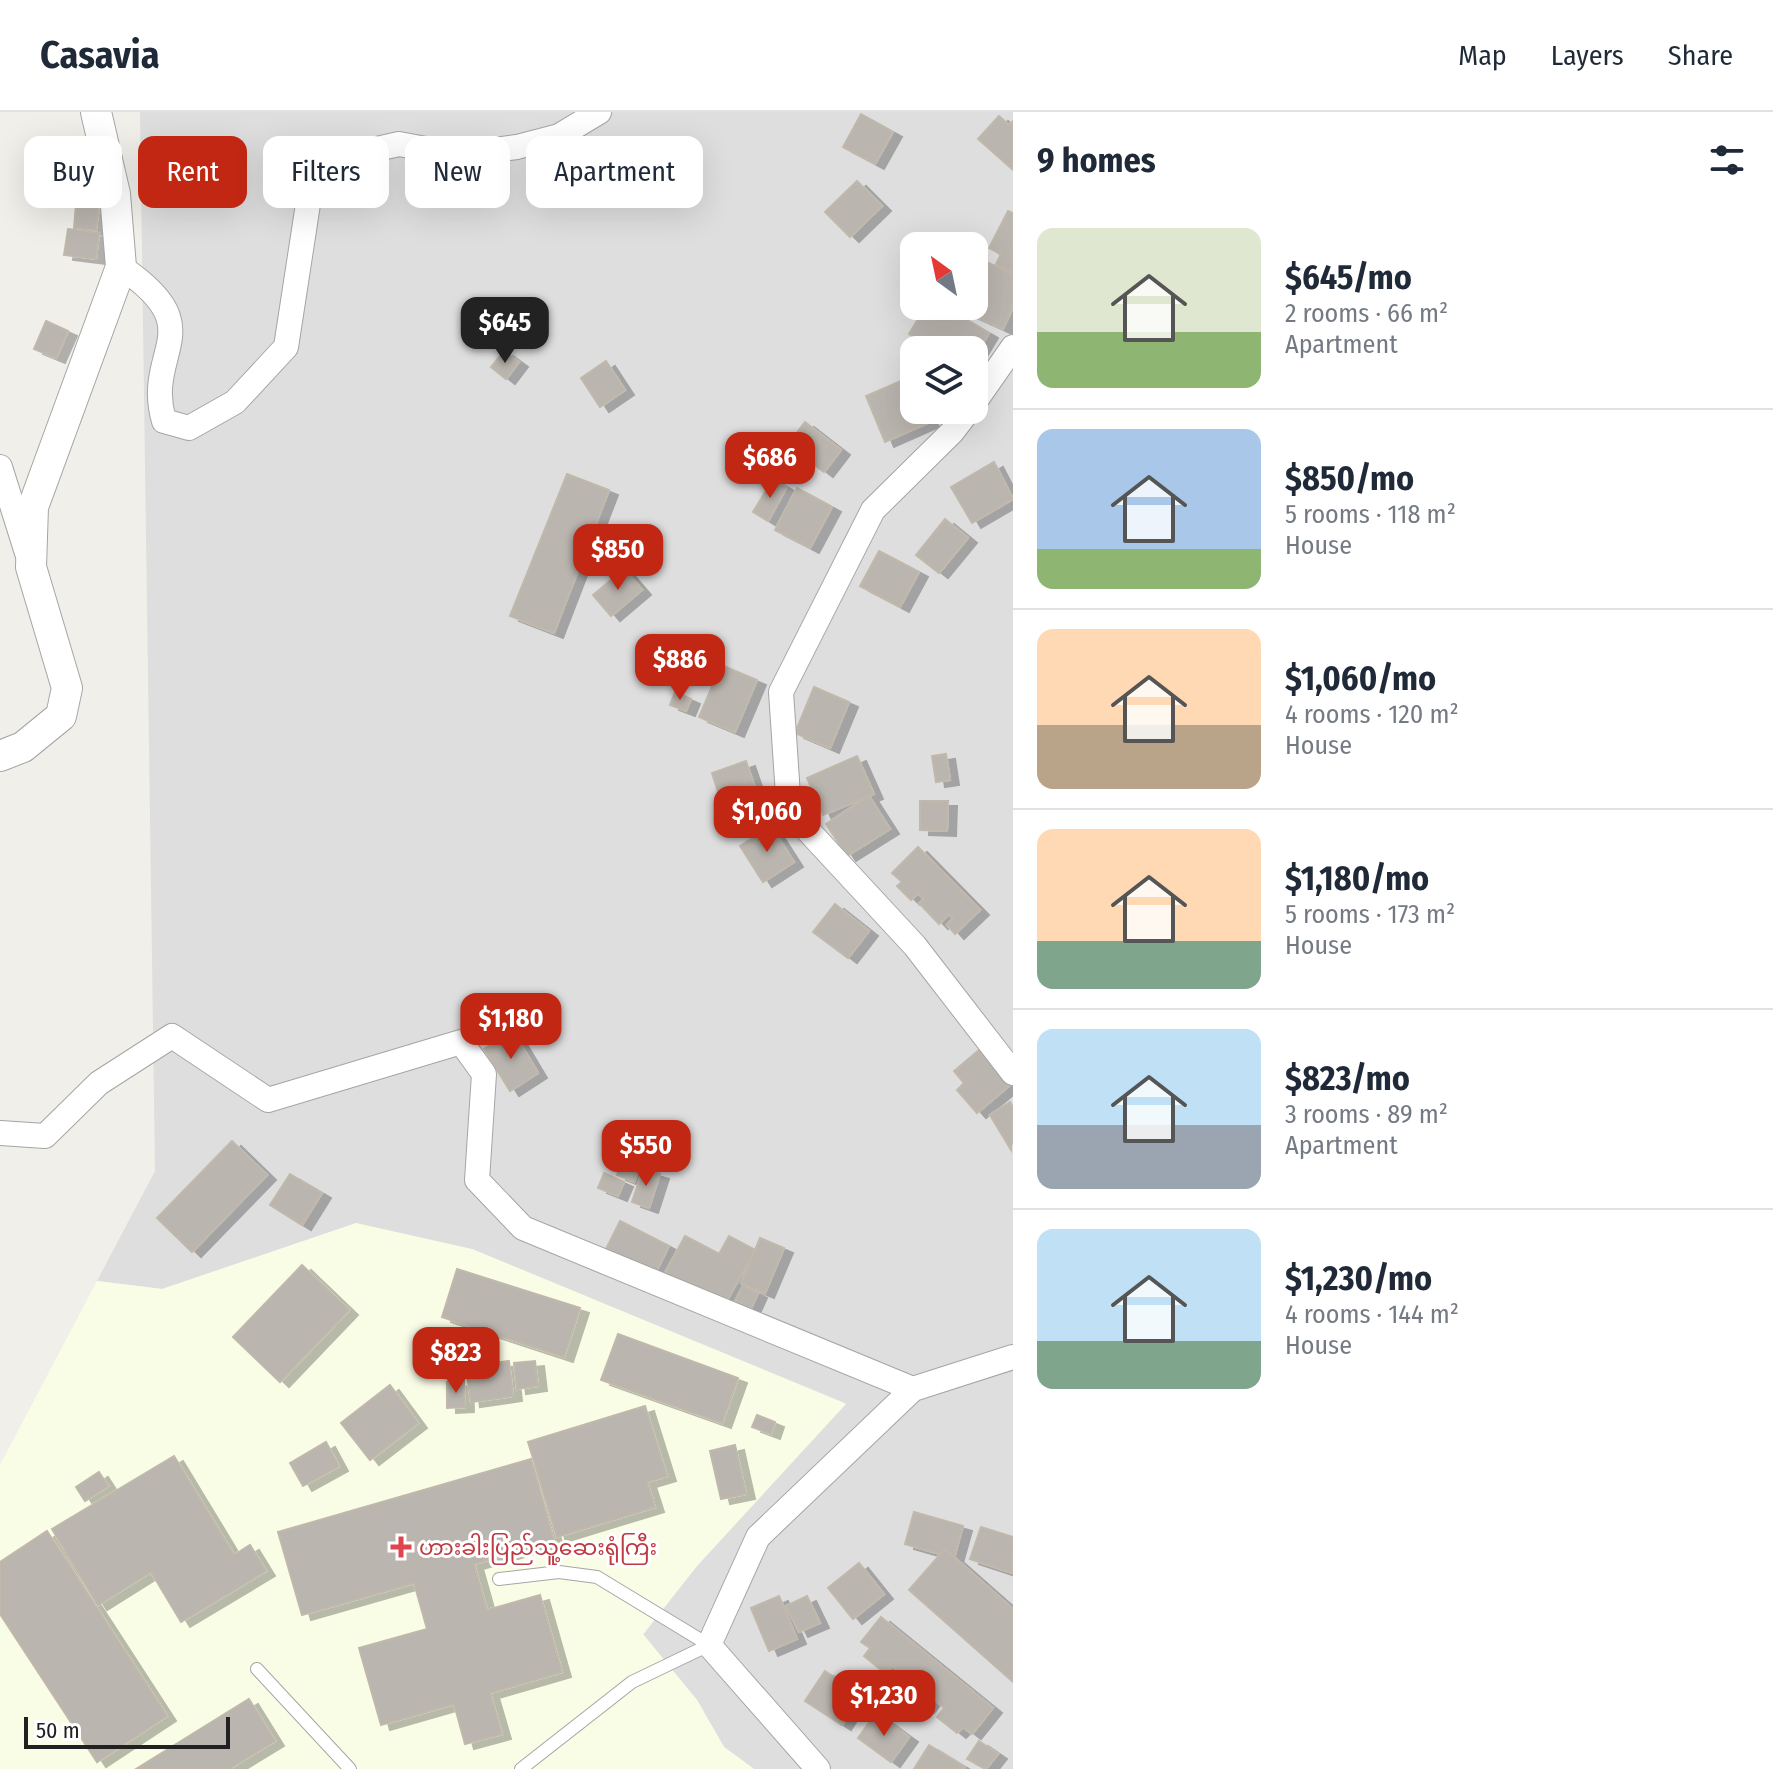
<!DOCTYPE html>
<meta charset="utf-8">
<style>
:root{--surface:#fff;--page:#f6f6f7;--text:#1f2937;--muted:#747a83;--line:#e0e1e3;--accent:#c12712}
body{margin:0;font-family:"Fira Sans Condensed","Noto Sans Myanmar",sans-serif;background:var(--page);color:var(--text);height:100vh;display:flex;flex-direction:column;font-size:30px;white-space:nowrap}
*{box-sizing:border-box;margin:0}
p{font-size:26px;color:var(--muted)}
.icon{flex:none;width:44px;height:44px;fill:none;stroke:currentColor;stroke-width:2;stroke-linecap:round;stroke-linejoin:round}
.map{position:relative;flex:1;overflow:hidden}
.side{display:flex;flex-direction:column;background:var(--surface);width:760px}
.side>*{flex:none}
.top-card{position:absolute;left:24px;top:24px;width:760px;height:72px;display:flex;gap:16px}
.needle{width:52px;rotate:327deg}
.controls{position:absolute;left:900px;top:120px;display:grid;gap:16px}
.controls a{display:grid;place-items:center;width:88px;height:88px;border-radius:16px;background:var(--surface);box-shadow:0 8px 32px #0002;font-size:40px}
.scale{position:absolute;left:24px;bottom:20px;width:206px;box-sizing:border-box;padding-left:8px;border:4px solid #212121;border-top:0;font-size:22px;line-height:28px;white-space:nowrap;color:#212121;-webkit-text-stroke:6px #fff;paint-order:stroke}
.price{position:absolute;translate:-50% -68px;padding:0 18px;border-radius:16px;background:var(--accent);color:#fff;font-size:26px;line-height:52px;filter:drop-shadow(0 2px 4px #0008)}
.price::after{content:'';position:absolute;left:50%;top:48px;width:24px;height:18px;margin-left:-12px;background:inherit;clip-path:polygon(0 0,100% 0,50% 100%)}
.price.active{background:#222;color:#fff}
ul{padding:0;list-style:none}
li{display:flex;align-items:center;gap:24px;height:200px;padding:0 24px}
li+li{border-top:2px solid var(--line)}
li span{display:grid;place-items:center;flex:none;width:224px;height:160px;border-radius:16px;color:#555}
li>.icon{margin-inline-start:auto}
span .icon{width:96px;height:96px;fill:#fffc;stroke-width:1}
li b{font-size:34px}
h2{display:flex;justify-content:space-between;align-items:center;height:96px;padding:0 24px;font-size:34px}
.pill{padding:0 28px;border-radius:16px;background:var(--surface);box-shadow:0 8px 32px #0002;font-size:28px;line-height:72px}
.pill.active{background:var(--accent);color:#fff}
header{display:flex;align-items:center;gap:48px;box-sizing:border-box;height:112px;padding:0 40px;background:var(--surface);border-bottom:2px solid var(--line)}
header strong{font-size:38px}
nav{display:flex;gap:44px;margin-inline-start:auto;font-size:28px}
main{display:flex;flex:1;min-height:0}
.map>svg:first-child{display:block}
.residential{fill:#dfdede;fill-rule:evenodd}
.education{fill:#fafde6}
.building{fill:#bab5ae;stroke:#c1b8ac;stroke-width:2;filter:url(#shadow)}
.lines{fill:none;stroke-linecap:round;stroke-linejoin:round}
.service-casing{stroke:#a5a5a5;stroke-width:14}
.minor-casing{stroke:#a5a5a5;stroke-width:26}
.tertiary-casing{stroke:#a5a5a5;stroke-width:32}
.service{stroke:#fff;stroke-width:12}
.minor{stroke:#fff;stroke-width:24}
.tertiary{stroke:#fff;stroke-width:30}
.health-dot{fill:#e0444e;stroke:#fff;stroke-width:3}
.labels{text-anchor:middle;stroke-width:6;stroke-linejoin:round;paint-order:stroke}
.health-label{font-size:22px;fill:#be3a42;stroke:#fff;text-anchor:start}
</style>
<header>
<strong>Casavia</strong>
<nav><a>Map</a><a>Layers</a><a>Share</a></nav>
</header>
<main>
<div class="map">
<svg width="1013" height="1657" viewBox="0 0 1013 1657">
<defs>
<filter id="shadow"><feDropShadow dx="9" dy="5" stdDeviation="0" flood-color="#0004"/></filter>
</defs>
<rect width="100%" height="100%" fill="#f1efe9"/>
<!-- residential -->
<path class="residential" d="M140 0H1013V1657H754L724 1635 697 1588 643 1523 697 1454 845 1291 472 1137 258 1147 162 1177 97 1169 155 1059ZM914 134H974V194H914ZM914 238H974V298H914Z"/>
<!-- education -->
<path class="education" d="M356 1111 472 1137 846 1292 697 1454 643 1522 697 1588 724 1635 754 1657H0V1353L97 1169 162 1177Z"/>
<!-- building -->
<g class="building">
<path d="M861 2 893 20 875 52 843 35Z"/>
<path d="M999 4 1009 13 1013 9V58L978 27Z"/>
<path d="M857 69 882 94 850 125 825 100Z"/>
<path d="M76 92 99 94 96 118 74 116Z"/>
<path d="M1008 99 1013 101V161L996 152 1001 142 989 136Z"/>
<path d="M68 117 99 121 96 147 64 143Z"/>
<path d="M980 147 1013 162V195L1003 217 957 196 974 194V159Z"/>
<path d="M926 194H943L989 221 974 246V238H936L909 222Z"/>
<path d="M46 209 68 219 56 246 34 237Z"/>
<path d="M504 239 519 250 506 267 491 255Z"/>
<path d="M606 249 625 278 600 295 581 266Z"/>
<path d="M910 265 914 274V298H924L930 310 885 330 866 284Z"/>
<path d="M805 310 841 338 824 360 788 332Z"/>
<path d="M994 350 1013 387 972 411 951 375Z"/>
<path d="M567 362 609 378 554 521 510 504Z"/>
<path d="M773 367 787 375 768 409 753 400Z"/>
<path d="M797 376 832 395 810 436 775 418Z"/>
<path d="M945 407 968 426 939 461 916 443Z"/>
<path d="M879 439 919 460 900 495 860 474Z"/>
<path d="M624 457 642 478 611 504 593 483Z"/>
<path d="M721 553 757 568 735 620 699 605Z"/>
<path d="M814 575 849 590 830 636 795 621Z"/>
<path d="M675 580 691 587 686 599 670 593Z"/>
<path d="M946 642 950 668 936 670 932 644Z"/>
<path d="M857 644 874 682 823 703 807 666Z"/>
<path d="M746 649 764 702 729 714 712 661Z"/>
<path d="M869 684 890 717 847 744 826 712Z"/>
<path d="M920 689H948L947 719 920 718Z"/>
<path d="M771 714 794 750 763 770 740 734Z"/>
<path d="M918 735 980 798 955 822 947 813 953 806 949 802 939 812 919 791 924 787 918 781 911 788 897 774 902 770 892 761Z"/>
<path d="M835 792 869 819 848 846 813 820Z"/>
<path d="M513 919 538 961 510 979 484 937Z"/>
<path d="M979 938 1009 974 977 1001 957 978 964 971 954 959Z"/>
<path d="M1010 990 1013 995 1011 1038 990 1003Z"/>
<path d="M232 1029 267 1063 192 1140 157 1106Z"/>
<path d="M623 1048 640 1055 634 1070 617 1063Z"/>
<path d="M643 1057 660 1062 649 1096 632 1090Z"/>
<path d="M604 1061 624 1070 618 1084 598 1076Z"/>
<path d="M290 1062 322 1081 302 1113 270 1093Z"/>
<path d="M620 1109 669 1134 649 1174 600 1149Z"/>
<path d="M685 1124 719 1142 729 1124 755 1138 720 1201 661 1168Z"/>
<path d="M760 1126 784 1136 765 1181 741 1171Z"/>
<path d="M302 1153 349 1198 280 1270 233 1225Z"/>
<path d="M457 1157 580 1196 564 1245 442 1205Z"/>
<path d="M743 1174 758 1181 749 1201 733 1193Z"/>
<path d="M618 1222 738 1266 722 1311 601 1268Z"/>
<path d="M509 1249 513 1284 471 1290 466 1255Z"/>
<path d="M535 1249 538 1274 517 1277 514 1251Z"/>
<path d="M464 1269 465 1295 447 1296V1270Z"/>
<path d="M390 1273 418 1311 370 1348 341 1311Z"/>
<path d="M645 1294 667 1364 647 1370 655 1395 557 1425 528 1330Z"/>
<path d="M757 1303 775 1310 771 1322 752 1315Z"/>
<path d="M326 1330 339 1354 303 1374 290 1351Z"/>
<path d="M735 1333 746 1382 721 1387 710 1339Z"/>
<path d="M174 1344 234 1443 250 1433 266 1459 181 1510 151 1460 98 1493 52 1417Z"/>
<path d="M531 1347 554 1429 474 1452 487 1498 540 1483 562 1560 490 1581 502 1622 465 1632 454 1592 381 1613 359 1536 427 1517 414 1471 302 1503 278 1420Z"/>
<path d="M99 1360 108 1374 85 1389 76 1375Z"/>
<path d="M914 1400 963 1414 954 1446 905 1432Z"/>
<path d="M981 1415 1013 1425 1012 1461 970 1447Z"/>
<path d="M47 1419 167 1604 97 1650 0 1502V1450Z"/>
<path d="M945 1437 1013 1497V1570L909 1478Z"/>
<path d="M859 1451 884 1482 853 1507 828 1476Z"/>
<path d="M779 1484 797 1527 769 1539 751 1496Z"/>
<path d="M807 1484 820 1511 799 1520 786 1494Z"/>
<path d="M881 1505 993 1596 972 1622 963 1615 957 1621 937 1605 944 1596 933 1586 925 1596 913 1586 919 1578 914 1574 909 1581 897 1571 904 1563 892 1554 886 1562 864 1544 870 1536 861 1530Z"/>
<path d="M825 1559 861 1583 842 1613 805 1589Z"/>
<path d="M875 1570 892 1582 881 1599 863 1587Z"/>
<path d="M249 1587 275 1629 229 1657H136Z"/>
<path d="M876 1601 909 1625 891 1650 858 1626Z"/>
<path d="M979 1629 998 1642 986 1657 967 1647Z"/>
<path d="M929 1633 965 1655 964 1657H914Z"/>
</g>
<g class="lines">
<!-- service casing -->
<g class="service-casing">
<g id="service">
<path d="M499 1467 559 1460 597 1465 709 1533"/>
<path d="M257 1557 350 1657"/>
<path d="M521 1657 632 1570 709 1533"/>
</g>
</g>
<!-- minor casing -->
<g class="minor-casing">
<g id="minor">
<path d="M121 155C214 218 143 238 164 309L189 316 235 290 286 235 308 92 319 62 346 44 399 32 458 43 517 35 559 24 599 0"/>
<path d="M974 291 1013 235"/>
<path d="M969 298 952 320 873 398 781 580 789 698 915 834 1013 961"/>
<path d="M0 355 27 441"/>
<path d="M0 1021 45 1024 99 971 172 924 268 988 461 930 484 962 477 1068 523 1116 913 1277"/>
<path d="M818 1657 709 1533 758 1425 913 1277 1013 1245"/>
</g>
</g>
<!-- tertiary casing -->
<g class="tertiary-casing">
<path id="tertiary" d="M0 644 23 635 61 604 67 576 31 455 33 395 121 155 115 82 96 0"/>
</g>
<!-- service -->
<use href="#service" class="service"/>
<!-- minor -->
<use href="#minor" class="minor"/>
<!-- tertiary -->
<use href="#tertiary" class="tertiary"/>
</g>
<!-- markers -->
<path class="health-dot" d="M397 1423h8v8h8v8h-8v8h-8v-8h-8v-8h8z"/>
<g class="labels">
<!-- health labels -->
<g class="health-label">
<text x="419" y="1443">ဟားခါးပြည်သူ့ဆေးရုံကြီး</text>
</g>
</g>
</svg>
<div class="controls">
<a><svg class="needle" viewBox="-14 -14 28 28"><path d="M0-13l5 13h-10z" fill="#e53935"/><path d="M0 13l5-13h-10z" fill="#747a83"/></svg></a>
<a><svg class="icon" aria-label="layers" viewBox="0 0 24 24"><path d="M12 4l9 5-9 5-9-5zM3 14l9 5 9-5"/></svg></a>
</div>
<div class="scale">50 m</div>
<b class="price active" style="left:505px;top:253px">$645</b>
<b class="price" style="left:770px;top:388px">$686</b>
<b class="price" style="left:618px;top:480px">$850</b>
<b class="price" style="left:680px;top:590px">$886</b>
<b class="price" style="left:767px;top:742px">$1,060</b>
<b class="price" style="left:511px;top:949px">$1,180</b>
<b class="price" style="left:646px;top:1076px">$550</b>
<b class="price" style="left:456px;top:1283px">$823</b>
<b class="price" style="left:884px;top:1626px">$1,230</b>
<div class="top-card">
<a class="pill">Buy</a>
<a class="pill active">Rent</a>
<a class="pill">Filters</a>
<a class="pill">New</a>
<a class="pill">Apartment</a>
</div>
</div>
<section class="side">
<h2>9 homes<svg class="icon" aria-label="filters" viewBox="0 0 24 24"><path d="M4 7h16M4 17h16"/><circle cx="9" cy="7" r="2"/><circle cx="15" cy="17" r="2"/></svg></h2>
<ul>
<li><span style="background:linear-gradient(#dfe7d0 65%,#8fb573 0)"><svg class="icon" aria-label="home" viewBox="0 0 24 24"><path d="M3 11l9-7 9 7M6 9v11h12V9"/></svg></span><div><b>$645/mo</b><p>2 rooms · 66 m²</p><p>Apartment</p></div></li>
<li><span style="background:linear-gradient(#a9c7e8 75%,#8fb573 0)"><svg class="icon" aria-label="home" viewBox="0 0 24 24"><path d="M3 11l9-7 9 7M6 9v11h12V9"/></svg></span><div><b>$850/mo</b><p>5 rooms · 118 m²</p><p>House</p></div></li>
<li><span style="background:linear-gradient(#ffd9b3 60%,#b9a48a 0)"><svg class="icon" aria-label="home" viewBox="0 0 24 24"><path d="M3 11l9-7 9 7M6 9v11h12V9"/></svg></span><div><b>$1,060/mo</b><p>4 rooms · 120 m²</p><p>House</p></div></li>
<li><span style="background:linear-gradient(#ffd9b3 70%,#7fa58c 0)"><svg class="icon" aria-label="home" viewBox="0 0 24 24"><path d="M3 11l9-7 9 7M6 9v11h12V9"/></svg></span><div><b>$1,180/mo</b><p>5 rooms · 173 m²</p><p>House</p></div></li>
<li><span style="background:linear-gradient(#bfe0f5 60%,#9aa5b1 0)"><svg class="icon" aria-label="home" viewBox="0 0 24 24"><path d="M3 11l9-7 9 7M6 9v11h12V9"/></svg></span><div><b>$823/mo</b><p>3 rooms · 89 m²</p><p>Apartment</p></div></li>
<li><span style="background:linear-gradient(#bfe0f5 70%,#7fa58c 0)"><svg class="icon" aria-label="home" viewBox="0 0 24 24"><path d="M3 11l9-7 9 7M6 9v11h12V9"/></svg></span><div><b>$1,230/mo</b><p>4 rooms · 144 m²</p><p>House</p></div></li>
</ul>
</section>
</main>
